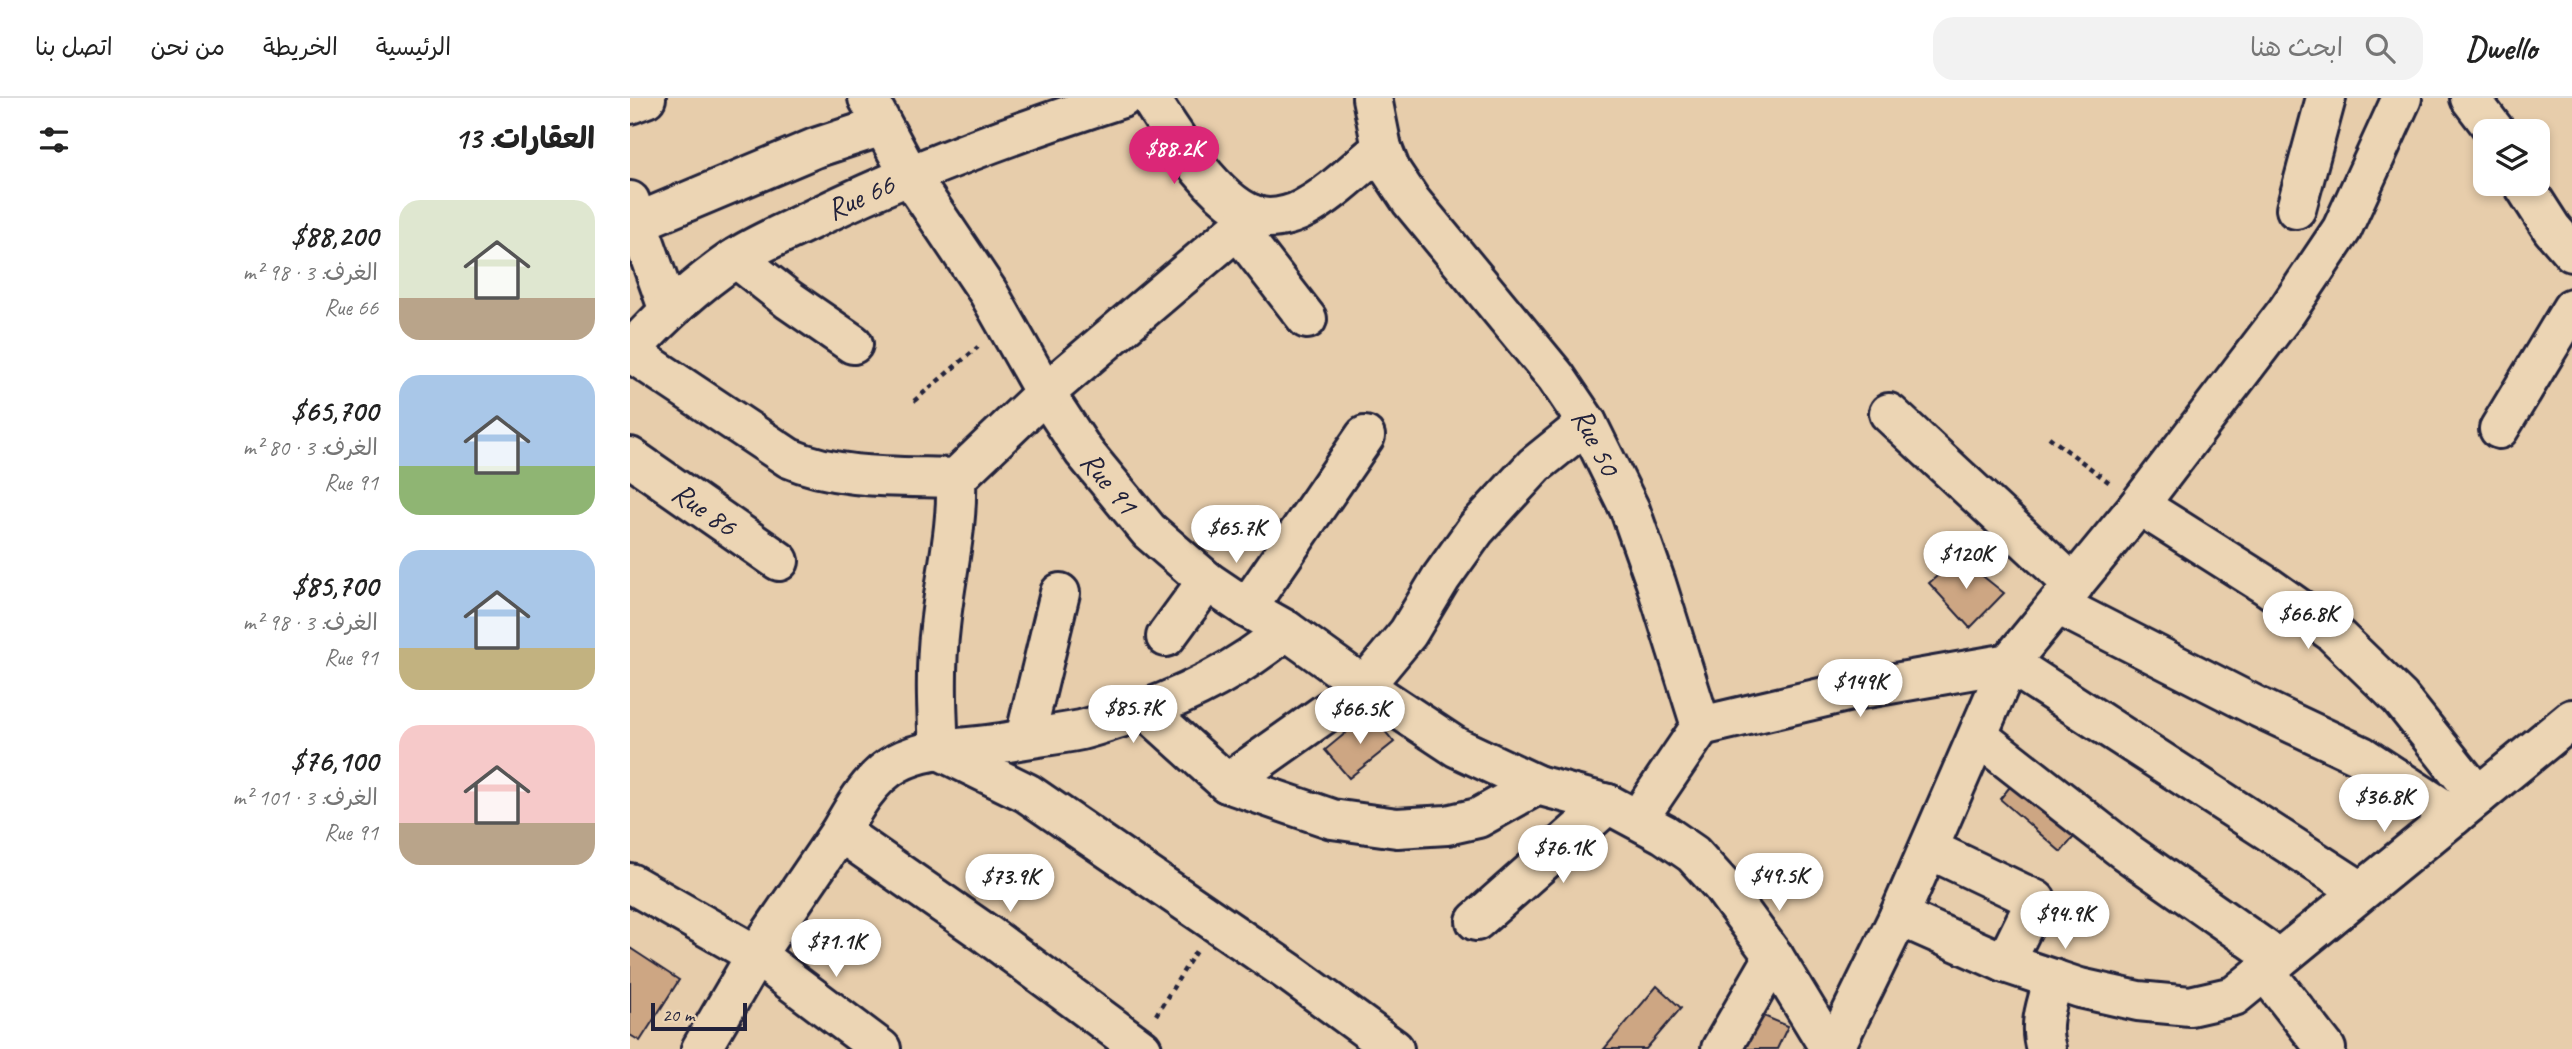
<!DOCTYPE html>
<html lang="ar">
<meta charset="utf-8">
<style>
:root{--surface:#fff;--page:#f2f2f2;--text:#222;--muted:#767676;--line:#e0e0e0;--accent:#db2777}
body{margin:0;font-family:Caveat,"Playpen Sans Arabic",sans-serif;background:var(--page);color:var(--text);direction:rtl;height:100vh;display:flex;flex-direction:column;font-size:26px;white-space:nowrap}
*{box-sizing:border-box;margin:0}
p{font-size:23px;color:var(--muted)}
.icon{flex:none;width:38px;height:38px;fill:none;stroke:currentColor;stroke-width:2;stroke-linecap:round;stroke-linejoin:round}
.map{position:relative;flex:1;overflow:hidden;direction:ltr}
.details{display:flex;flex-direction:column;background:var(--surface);width:630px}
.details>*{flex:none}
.fabs{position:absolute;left:1843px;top:21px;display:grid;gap:14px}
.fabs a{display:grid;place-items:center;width:77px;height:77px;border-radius:14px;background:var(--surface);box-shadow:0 4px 10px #0003;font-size:35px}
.scale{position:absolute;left:21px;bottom:18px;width:96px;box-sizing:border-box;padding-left:7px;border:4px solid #22223b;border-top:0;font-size:19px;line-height:24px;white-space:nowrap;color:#22223b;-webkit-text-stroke:5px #ecd5b4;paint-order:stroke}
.price{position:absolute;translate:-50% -60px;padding:0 16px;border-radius:24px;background:#fff;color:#222;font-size:23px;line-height:46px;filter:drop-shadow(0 2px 4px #0008)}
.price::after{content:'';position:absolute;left:50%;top:42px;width:21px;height:16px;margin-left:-10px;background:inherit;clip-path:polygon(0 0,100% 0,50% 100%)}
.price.active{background:var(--accent);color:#fff}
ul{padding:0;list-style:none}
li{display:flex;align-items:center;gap:21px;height:175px;padding:0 35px}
li span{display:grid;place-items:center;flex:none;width:196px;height:140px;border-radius:21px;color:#555}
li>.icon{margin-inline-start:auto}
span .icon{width:84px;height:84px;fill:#fffc;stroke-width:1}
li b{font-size:30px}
h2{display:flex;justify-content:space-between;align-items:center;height:84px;padding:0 35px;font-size:30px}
header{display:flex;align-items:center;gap:42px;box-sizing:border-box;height:98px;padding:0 35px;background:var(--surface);border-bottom:2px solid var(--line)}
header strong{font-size:33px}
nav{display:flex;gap:38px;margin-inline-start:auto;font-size:24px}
.search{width:490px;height:63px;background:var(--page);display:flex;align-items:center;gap:18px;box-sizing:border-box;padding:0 24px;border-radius:21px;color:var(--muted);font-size:26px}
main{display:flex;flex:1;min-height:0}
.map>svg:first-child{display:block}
.building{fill:#cda683;stroke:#22223b;stroke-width:2}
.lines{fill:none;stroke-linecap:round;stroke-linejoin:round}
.minor-casing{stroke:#22223b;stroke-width:44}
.path{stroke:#22223b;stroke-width:4.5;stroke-dasharray:5 5;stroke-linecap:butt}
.minor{stroke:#ecd5b4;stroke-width:38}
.labels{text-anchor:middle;stroke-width:7;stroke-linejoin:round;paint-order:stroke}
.street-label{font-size:30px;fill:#22223b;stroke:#ecd5b4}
</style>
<header>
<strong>Dwello</strong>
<div class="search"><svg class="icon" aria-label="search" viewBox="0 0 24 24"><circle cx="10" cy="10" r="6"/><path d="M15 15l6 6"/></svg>ابحث هنا</div>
<nav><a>الرئيسية</a><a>الخريطة</a><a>من نحن</a><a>اتصل بنا</a></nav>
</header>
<main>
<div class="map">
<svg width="1942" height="951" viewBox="0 0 1942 951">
<rect width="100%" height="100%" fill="#e7cdab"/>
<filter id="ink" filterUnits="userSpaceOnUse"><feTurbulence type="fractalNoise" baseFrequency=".0143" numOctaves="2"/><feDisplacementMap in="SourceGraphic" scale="14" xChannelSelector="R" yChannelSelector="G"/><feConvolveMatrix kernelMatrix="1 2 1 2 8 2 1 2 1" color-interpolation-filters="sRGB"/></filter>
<g filter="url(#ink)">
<!-- building -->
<g class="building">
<path d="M1329 459 1374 495 1340 530 1299 485Z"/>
<path d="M740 615 764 644 719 680 695 652Z"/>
<path d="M1392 674 1455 726 1431 754 1370 701Z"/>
<path d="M0 850 49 882 10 943 0 937Z"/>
<path d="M1027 888 1051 910 1016 951H974Z"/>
<path d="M1124 914 1158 928 1147 951H1108Z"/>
</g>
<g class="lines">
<!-- minor casing -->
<g class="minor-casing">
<g id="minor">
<path id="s1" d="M238 0 280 78 358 194 415 295 454 354 519 433 577 483 617 510 656 532 734 588 826 649 907 687 978 706 1034 736 1063 756 1092 788 1144 859 1200 951"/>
<path d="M520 0C541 34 594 119 639 120 650 120 665 116 675 110 703 95 727 70 752 50"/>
<path id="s2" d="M742 0 752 50 761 73 781 103 926 279 957 325 1000 412 1026 485 1071 628 1008 721"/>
<path d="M1840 0 1865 33"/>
<path d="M0 6 16 0"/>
<path d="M1893 86 1922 131 1942 154"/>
<path d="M0 103 39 213"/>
<path d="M1666 111 1696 0"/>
<path d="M6 125 185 50 252 28"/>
<path d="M608 132 677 221"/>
<path d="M106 160 159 202 223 246"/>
<path id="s3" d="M0 253C31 219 66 187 104 161 130 144 161 132 189 118 286 71 389 33 492 0"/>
<path d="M0 254 159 360C210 382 272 378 326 380L415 295 624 117"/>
<path d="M1259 315 1444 487"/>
<path d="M1869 331 1942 210"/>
<path id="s4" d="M0 359 149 463"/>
<path d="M1509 407 1637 488 1702 534 1770 600 1848 698"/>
<path d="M1428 507 1630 610 1732 658 1824 718"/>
<path d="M617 510 735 338"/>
<path d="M536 539 577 483"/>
<path d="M516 612 597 685 702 721 767 730 817 727 848 720 907 687"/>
<path d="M1071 628 1225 592 1379 565 1731 793"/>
<path d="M1348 638 1495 753 1649 861"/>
<path d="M395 640 430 495"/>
<path d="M309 652 397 695 660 875 764 951"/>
<path d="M309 652C307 612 305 570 310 529 315 479 328 431 326 380"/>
<path d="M597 685 734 588 778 535 811 480 846 431 905 367 957 325"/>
<path d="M210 734 358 837 512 951"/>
<path d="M1299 751 1406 802 1375 865"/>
<path d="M0 785 126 857 251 951"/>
<path d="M1269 818 1375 865 1450 890 1508 903 1560 908 1604 898 1942 621"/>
<path d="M846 823 978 706"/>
<path d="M1634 872 1696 951"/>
<path d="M71 951 126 857 210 734C224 709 241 679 267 665 298 648 338 651 372 645 398 640 425 637 451 632 463 629 475 625 487 621 549 602 606 574 656 532"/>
<path d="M1091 951 1144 859"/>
<path d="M1204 951 1269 818 1379 565 1509 407 1657 213 1712 131 1772 0"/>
<path d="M1416 951C1408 926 1417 905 1424 881"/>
</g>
</g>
<!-- path -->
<g class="path">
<path d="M284 303 348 249"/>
<path d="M1419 339 1480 385"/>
<path d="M526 917 566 853"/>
</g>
<!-- minor -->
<use href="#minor" class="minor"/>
</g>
</g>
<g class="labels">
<!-- street labels -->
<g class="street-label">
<text dy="10" stroke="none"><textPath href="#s3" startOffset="280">Rue 66</textPath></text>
<text dy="10" stroke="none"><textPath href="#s2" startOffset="416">Rue 50</textPath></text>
<text dy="10" stroke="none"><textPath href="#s1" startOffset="455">Rue 91</textPath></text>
<text dy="10" stroke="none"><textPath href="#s4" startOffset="91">Rue 86</textPath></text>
</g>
</g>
</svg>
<div class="fabs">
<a><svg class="icon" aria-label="layers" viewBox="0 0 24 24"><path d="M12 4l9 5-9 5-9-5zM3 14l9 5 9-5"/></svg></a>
</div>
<div class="scale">20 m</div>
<b class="price active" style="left:544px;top:88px">$88.2K</b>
<b class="price" style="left:606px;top:467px">$65.7K</b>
<b class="price" style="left:1336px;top:493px">$120K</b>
<b class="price" style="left:1678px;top:553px">$66.8K</b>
<b class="price" style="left:1230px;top:621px">$149K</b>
<b class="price" style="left:503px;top:647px">$85.7K</b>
<b class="price" style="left:730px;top:648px">$66.5K</b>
<b class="price" style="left:1754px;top:736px">$36.8K</b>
<b class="price" style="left:933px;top:787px">$76.1K</b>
<b class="price" style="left:1149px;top:815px">$49.5K</b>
<b class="price" style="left:380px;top:816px">$73.9K</b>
<b class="price" style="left:1435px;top:853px">$94.9K</b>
<b class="price" style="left:206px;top:881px">$71.1K</b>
</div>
<section class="details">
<h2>العقارات: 13<svg class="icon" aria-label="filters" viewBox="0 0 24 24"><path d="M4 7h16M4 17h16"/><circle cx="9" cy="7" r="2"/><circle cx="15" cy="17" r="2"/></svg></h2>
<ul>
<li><span style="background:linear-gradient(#dfe7d0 70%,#b9a48a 0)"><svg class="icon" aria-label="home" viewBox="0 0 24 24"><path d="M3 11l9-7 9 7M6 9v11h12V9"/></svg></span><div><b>$88,200</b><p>الغرف: 3 · 98 m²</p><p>Rue 66</p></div></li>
<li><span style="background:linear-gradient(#a9c7e8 65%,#8fb573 0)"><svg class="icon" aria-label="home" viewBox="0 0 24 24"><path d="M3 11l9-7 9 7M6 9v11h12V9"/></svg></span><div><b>$65,700</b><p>الغرف: 3 · 80 m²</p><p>Rue 91</p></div></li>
<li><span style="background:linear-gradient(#a9c7e8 70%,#c2b280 0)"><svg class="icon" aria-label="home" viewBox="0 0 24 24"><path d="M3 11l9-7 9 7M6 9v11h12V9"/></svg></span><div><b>$85,700</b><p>الغرف: 3 · 98 m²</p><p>Rue 91</p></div></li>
<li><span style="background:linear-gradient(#f6c9c9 70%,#b9a48a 0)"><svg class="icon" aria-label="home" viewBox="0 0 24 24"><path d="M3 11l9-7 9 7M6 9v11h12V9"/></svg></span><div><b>$76,100</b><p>الغرف: 3 · 101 m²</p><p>Rue 91</p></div></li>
</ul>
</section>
</main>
